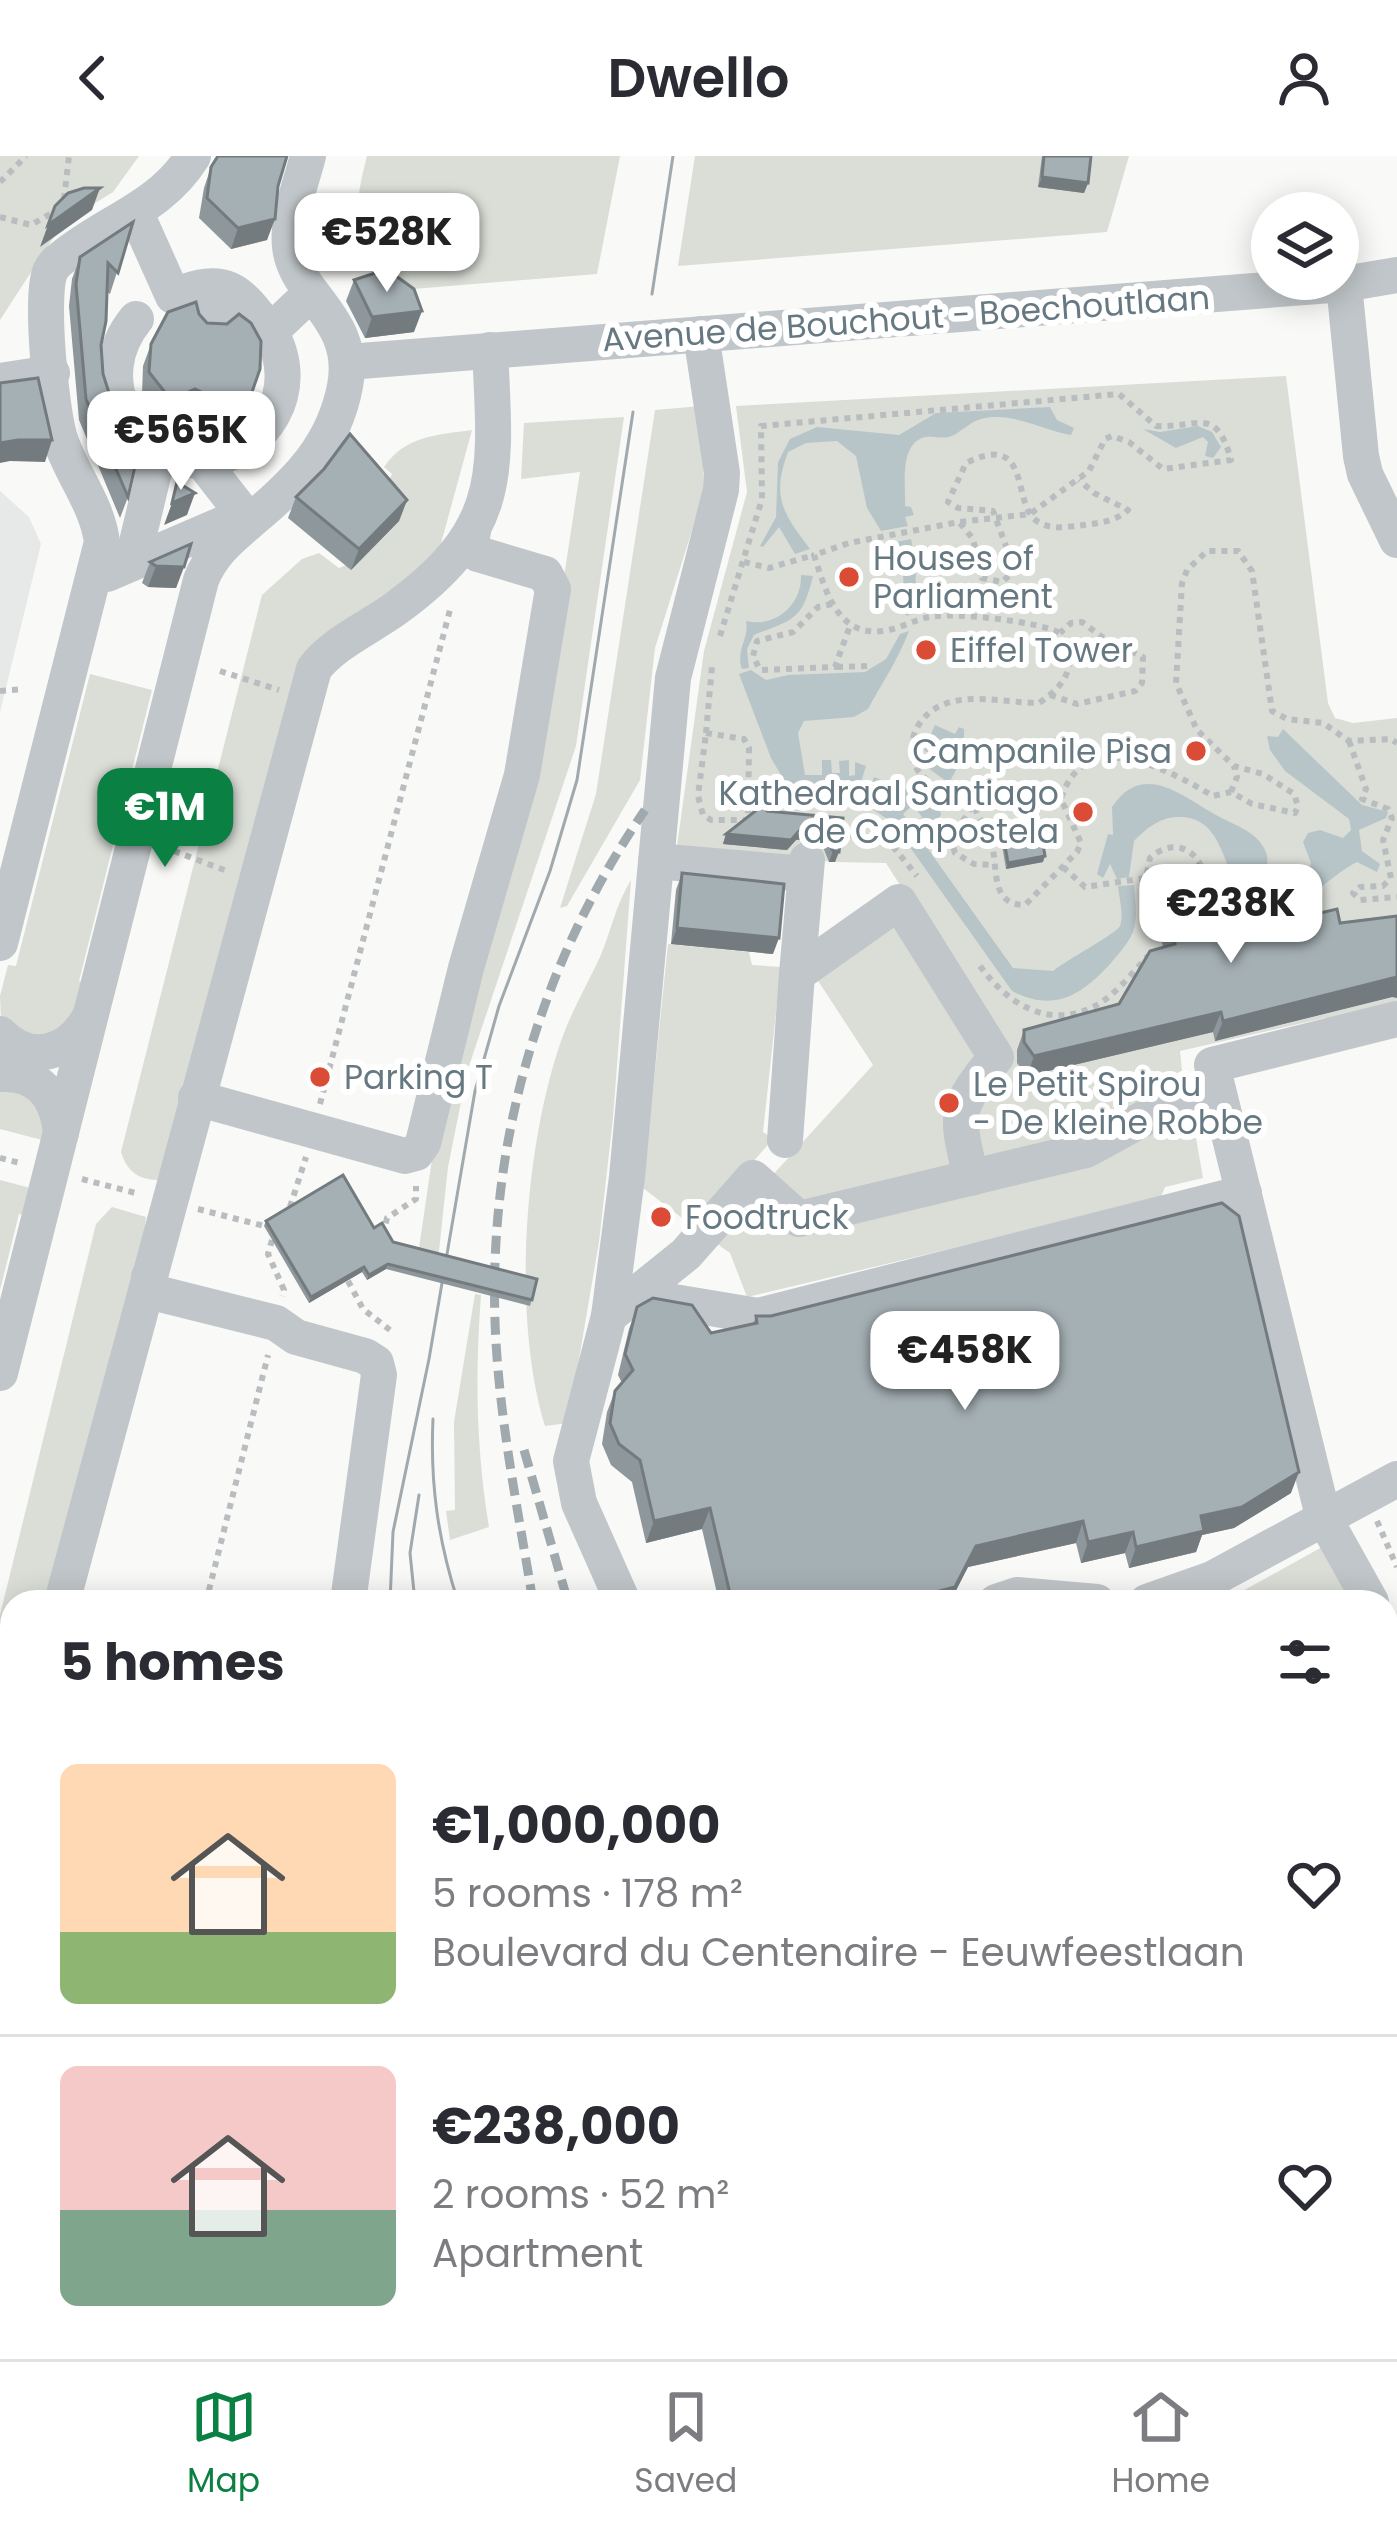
<!DOCTYPE html>
<meta charset="utf-8">
<style>
:root{--surface:#fff;--page:#f2f2f3;--text:#2b2b33;--muted:#7c7c81;--line:#e1e1e2;--accent:#0b8043}
body{margin:0;font-family:Poppins,sans-serif;background:var(--page);color:var(--text);height:100vh;display:flex;flex-direction:column;font-size:45px;white-space:nowrap}
*{box-sizing:border-box;margin:0}
p{font-size:39px;color:var(--muted)}
.icon{flex:none;width:66px;height:66px;fill:none;stroke:currentColor;stroke-width:2;stroke-linecap:round;stroke-linejoin:round}
.map{position:relative;flex:1;overflow:hidden}
.sheet{position:absolute;left:0px;top:1434px;width:1398px;height:771px;display:flex;flex-direction:column;background:var(--surface);border-radius:36px 36px 0 0;box-shadow:0 6px 30px #0003}
.sheet>*{flex:none}
.tools{position:absolute;left:1251px;top:36px;display:grid;gap:24px}
.tools a{display:grid;place-items:center;width:108px;height:108px;border-radius:50%;background:var(--surface);box-shadow:0 6px 30px #0003;font-size:60px}
.price{position:absolute;translate:-50% -102px;padding:0 27px;border-radius:24px;background:#fff;color:#222;font-size:39px;line-height:78px;filter:drop-shadow(0 3px 6px #0008)}
.price::after{content:'';position:absolute;left:50%;top:72px;width:36px;height:27px;margin-left:-18px;background:inherit;clip-path:polygon(0 0,100% 0,50% 100%)}
.price.on{background:var(--accent);color:#fff}
ul{padding:0;list-style:none}
li{display:flex;align-items:center;gap:36px;height:300px;padding:0 60px}
li+li{border-top:3px solid var(--line)}
li span{display:grid;place-items:center;flex:none;width:336px;height:240px;border-radius:18px;color:#555}
li>.icon{margin-inline-start:auto}
span .icon{width:144px;height:144px;fill:#fffc;stroke-width:1}
li b{font-size:51px}
h2{display:flex;justify-content:space-between;align-items:center;height:144px;padding:0 60px;font-size:51px}
header{display:flex;justify-content:space-between;align-items:center;height:156px;padding:0 60px;background:var(--surface);font-size:54px;font-weight:600}
.tabs{display:flex;justify-content:space-around;align-items:center;height:168px;border-top:3px solid var(--line);background:var(--surface);font-size:33px;color:var(--muted)}
.tabs a{display:grid;justify-items:center;gap:6px}
.tabs .on{color:var(--accent)}
.map>svg:first-child{display:block}
.built{fill:#e7e9e8}
.green{fill:#daded7}
.water{fill:#b8c5c8}
.lines{fill:none;stroke-linecap:round;stroke-linejoin:round}
.path{stroke:#b9bdbf;stroke-width:6;stroke-dasharray:6 6;stroke-linecap:butt}
.minor{stroke:#c0c6c9;stroke-width:36}
.tram{stroke:#a0a9ad;stroke-width:3}
.rail{stroke:#a0a9ad;stroke-width:9;stroke-dasharray:18 9;stroke-linecap:butt}
.wall{fill:#8e979b}
.shaded-wall{fill:#747b7e}
.building{fill:#a5b0b4;stroke:#747b7e;stroke-width:3}
.poi-dot{fill:#da4c36;stroke:#fff;stroke-width:4.5}
.labels{text-anchor:middle;stroke-width:12;stroke-linejoin:round;paint-order:stroke}
.street-label{font-size:33px;fill:#667881;stroke:#fff}
.poi-label{font-size:33px;fill:#667881;stroke:#fff;text-anchor:start}
</style>
<header><svg class="icon" aria-label="back" viewBox="0 0 24 24"><path d="M15 5l-7 7 7 7"/></svg>Dwello<svg class="icon" aria-label="person" viewBox="0 0 24 24"><circle cx="12" cy="8" r="4"/><path d="M4 21q1-7 8-7t8 7"/></svg></header>
<div class="map">
<svg width="1397" height="2203" viewBox="0 0 1397 2203">
<rect width="100%" height="100%" fill="#f9f9f7"/>
<!-- built -->
<path class="built" d="M0 335 29 361 41 388 0 556Z"/>
<!-- green -->
<g class="green">
<path d="M0 0H139L113 36 63 67 0 164Z"/>
<path d="M367 0H620L597 118 413 133C347 102 351 63 367 0Z"/>
<path d="M695 0H1129L1107 76 678 110Z"/>
<path d="M1286 220 1328 547 1335 562 1353 567 1397 562V850L1327 868 1325 862 1180 895 1184 934 1084 988 975 1012 963 966 980 929 1008 899 1000 883 964 919 945 964 961 1017 806 1052 793 1047 769 1023 873 909 813 817 910 745 886 707 835 706 677 690 704 495 747 336 736 250Z"/>
<path d="M702 250 704 336 655 492 640 624 567 750 560 752 596 638 655 254Z"/>
<path d="M624 261 576 590 467 916 448 1011 438 1104 418 1099 436 976 553 493 580 316 521 323 524 267Z"/>
<path d="M472 274 437 402 307 507 159 1024C138 1024 127 1015 121 996L262 439 302 403 319 397 339 412 351 407 392 318 384 311C405 280 436 279 472 274Z"/>
<path d="M90 518 152 534 79 825 87 828 75 868 52 888 1 864 0 840 8 809 16 810Z"/>
<path d="M631 724 613 962 599 1086 568 1267 545 1270C512 1162 524 992 561 885 571 856 587 829 600 801 611 775 616 748 631 724Z"/>
<path d="M668 788 749 796 752 809 781 811 763 976 773 983 695 1072 643 1032Z"/>
<path d="M0 927 39 938 46 985 0 973Z"/>
<path d="M1167 960 1176 979 1195 976 1203 1022 1165 1031 1160 1043 747 1141 730 1097 713 1085 754 1036 796 1073Z"/>
<path d="M0 1024 34 1033 27 1060 19 1058 0 1134Z"/>
<path d="M112 1051 146 1061 142 1100 53 1446H12V1666L0 1656V1459L96 1068Z"/>
<path d="M475 1138 481 1139C475 1219 476 1292 489 1371L450 1384 446 1355 455 1354 454 1266Z"/>
<path d="M1322 1391 1353 1446H1223Z"/>
<path d="M1397 1510V2203H1090V2199L1128 2202 1129 2193H1386V1516Z"/>
</g>
<!-- water -->
<g class="water">
<path d="M1050 251 1057 264 1074 272 1071 279C1043 274 1011 255 981 263 969 266 961 277 949 281 940 283 931 279 922 282 899 291 906 331 905 350L911 351 914 359 905 361 908 370 881 375 867 352 856 300 837 285 806 287 788 296C771 341 783 357 810 393L795 398 779 371 763 391 760 390 776 361 778 306 790 283 817 271 899 279 936 257Z"/>
<path d="M1198 270 1212 276 1221 291 1213 302 1205 300 1208 286 1203 281 1176 292 1143 273 1160 276Z"/>
<path d="M911 383 916 410 915 457 906 460 902 406 891 387Z"/>
<path d="M801 419 813 420C802 465 794 463 754 479L747 493 749 512 742 513C735 495 750 481 746 465 773 472 802 451 801 419Z"/>
<path d="M909 475C898 504 882 527 868 553L854 561 804 565 798 577 805 619H822V604H831L832 617H840L839 605 849 604V620L855 619V606L866 610 859 633 869 636 874 621 934 644 940 651 941 659 932 670 917 666 922 661 913 649 903 658 1013 812 1053 815C1065 805 1117 777 1120 770 1124 759 1119 741 1118 730L1134 729C1135 744 1138 761 1133 776 1128 788 1119 797 1111 807 1082 839 1054 857 1012 835L892 666 866 649 791 636 771 602 739 518 751 514 766 524 788 519 865 516 886 503 900 478Z"/>
<path d="M935 569 955 578 959 571 964 573V599L949 627 925 610 930 599 924 594Z"/>
<path d="M1283 573 1362 649 1388 656 1386 662 1359 674 1362 695 1380 708 1377 716 1357 706C1328 720 1305 755 1268 750 1217 743 1235 664 1182 661 1161 660 1148 671 1134 685L1129 721 1117 723 1110 708 1103 722 1097 718 1108 678 1113 679 1112 651C1143 604 1182 640 1218 660 1234 669 1255 675 1264 692 1271 704 1265 714 1264 728L1270 735 1307 726 1311 707 1303 686 1308 677 1320 674 1343 682 1351 674 1349 663 1285 615 1270 594 1267 580 1278 581Z"/>
</g>
<g class="lines">
<!-- path -->
<g class="path">
<path d="M0 26 26 0"/>
<path d="M64 43 69 0"/>
<path d="M0 61 31 69 57 54"/>
<path d="M960 367 973 383 982 422 1002 426 1012 417 1013 409 993 355 958 352 948 346 966 307C1027 277 1014 336 1031 359 1043 376 1067 371 1084 369 1100 367 1116 365 1128 354L1094 337 1079 324"/>
<path d="M744 406 769 412 814 399"/>
<path d="M832 448 818 451 793 476 757 485 753 500 760 514 835 511 851 467"/>
<path d="M720 480 762 343 761 270 1119 238 1156 270C1198 272 1216 249 1231 304L1163 313 1129 286 1112 280 1105 283 1089 315 1030 358 959 366 849 387 814 399C825 432 836 481 883 475 899 473 914 464 929 461 954 456 1037 465 1060 477 1079 508 1067 528 1039 547 1002 547 950 531 923 563 915 572 910 586 912 598 917 637 962 628 978 658 982 666 987 675 990 683 1000 707 987 749 1025 749L1077 696 1081 687 1061 643C1084 567 1169 614 1213 640L1231 636 1252 648 1295 657 1298 650 1294 638 1263 618 1234 610 1197 574 1176 527 1182 427 1187 414 1207 395H1238L1252 415 1272 555 1287 563 1323 567 1349 585 1391 583 1397 587"/>
<path d="M837 511 869 510"/>
<path d="M220 515 279 534"/>
<path d="M0 535 24 533"/>
<path d="M1050 539 1077 548 1135 535 1142 527 1143 501 1102 481 1082 466 1071 467 1060 477"/>
<path d="M706 577 712 510"/>
<path d="M706 577 744 583 749 592 748 664H711L703 659 698 640Z"/>
<path d="M1349 585 1366 633 1362 643 1388 653 1392 662 1383 684 1391 722 1383 730 1360 731 1353 737 1360 744 1397 741"/>
<path d="M1231 636 1237 621 1234 610"/>
<path d="M972 650 951 685 955 697 974 708 995 709"/>
<path d="M849 679 886 682 917 720"/>
<path d="M174 695 227 715"/>
<path d="M1063 711 1085 731 1146 722 1150 702C1170 684 1193 689 1203 714"/>
<path d="M980 810C1006 846 1047 874 1093 851 1114 841 1132 817 1148 800"/>
<path d="M320 948 451 450"/>
<path d="M0 1002 20 1007"/>
<path d="M82 1023 139 1038"/>
<path d="M290 1051 306 1001"/>
<path d="M198 1053 264 1070"/>
<path d="M383 1079 387 1062 416 1043V1030"/>
<path d="M272 1084 268 1098 284 1134 282 1140"/>
<path d="M348 1125 363 1153 390 1174"/>
<path d="M1377 1365 1397 1411"/>
<path d="M206 1446 268 1199"/>
<path d="M421 1446 436 1441 442 1444"/>
<path d="M0 1844 6 1821"/>
</g>
<!-- minor -->
<g class="minor">
<path d="M139 64 173 140C226 119 238 132 270 176L307 141"/>
<path d="M1344 128 1361 300 1365 318 1397 384"/>
<path d="M212 149 211 169 223 153"/>
<path d="M348 206 1344 128 1397 119"/>
<path d="M0 225 52 217"/>
<path d="M202 305C265 297 304 233 270 176"/>
<path d="M132 407 159 295 187 277"/>
<path d="M107 418 244 359 202 305C128 301 88 222 136 163"/>
<path d="M656 705 805 718"/>
<path d="M0 787 102 386C97 348 72 319 60 283 51 255 40 142 50 116 53 109 56 106 62 102 107 65 161 52 193 0"/>
<path d="M797 818 807 704"/>
<path d="M0 878C31 910 70 897 89 862"/>
<path d="M0 918C39 916 57 940 61 977"/>
<path d="M196 942 405 1000 416 997 423 987 466 812 522 619 553 433 545 418 478 398 471 387 473 375"/>
<path d="M785 984 797 818 899 746 996 901C953 954 956 957 971 1022"/>
<path d="M149 1121 152 1132 160 1138 276 1167 296 1181 365 1200 376 1207 379 1219 348 1446"/>
<path d="M638 1140 758 1160 1244 1037"/>
<path d="M609 1160 627 1021 673 522 721 334 722 317 701 178"/>
<path d="M0 1217 201 424C212 396 232 381 254 362 298 325 334 289 345 230 358 162 294 139 290 90 287 61 301 28 308 0"/>
<path d="M62 1446 314 513C332 488 370 471 395 453 505 373 496 318 490 194"/>
<path d="M623 1446 579 1347 571 1305 609 1160 686 1098 753 1022 799 1063 1086 994 1165 951 1218 935"/>
<path d="M996 1446 1017 1439 1097 1446"/>
<path d="M1147 1446 1212 1423 1397 1323"/>
<path d="M1371 1446 1323 1360 1212 909 1397 863"/>
<path d="M0 1765 12 1778"/>
<path d="M0 2039 12 1992"/>
<path d="M425 2193 435 2203"/>
<path d="M972 2193V2203"/>
<path d="M491 2203 498 2193"/>
<path d="M584 2203 585 2193"/>
<path d="M631 2203 632 2193"/>
<path d="M887 2203V2193"/>
<path d="M923 2203V2193"/>
<path d="M1079 2203 1080 2193"/>
</g>
<!-- tram -->
<g class="tram">
<path d="M652 138 673 0"/>
<path d="M433 1263C430 1328 438 1384 458 1446"/>
<path d="M390 1446 393 1376 429 1203 475 935 499 850 550 715 577 624 633 256"/>
<path d="M415 1446 410 1397 419 1339"/>
<path d="M554 2203V2193"/>
</g>
<!-- rail -->
<g class="rail">
<path d="M524 1294 568 1446"/>
<path d="M533 1446C520 1365 503 1283 497 1201 482 1006 535 814 645 654"/>
</g>
</g>
<!-- wall -->
<g class="wall">
<path d="M1042 0H1091L1088 27 1084 37 1038 31Z"/>
<path d="M211 11 278 30 267 84 231 93 199 62 204 32Z"/>
<path d="M133 66 110 138 107 136 101 189 103 218 128 341 120 362 79 264 69 150 72 123 80 101Z"/>
<path d="M354 124 414 176 365 182 346 145Z"/>
<path d="M151 188 244 258 209 277 205 264 187 255 164 265 142 238 143 210Z"/>
<path d="M296 341 407 344 399 365 351 414 288 362Z"/>
<path d="M191 388 176 432 148 431 142 427 150 406Z"/>
<path d="M767 655 843 662 835 706H829L821 686 810 682 796 684 787 694 723 688 726 678Z"/>
<path d="M1003 678 1043 706 1006 713 1001 683Z"/>
<path d="M682 717 773 798 671 788 676 734Z"/>
<path d="M1167 728 1227 779 1340 767 1392 841 1215 885 1213 876 1027 920 1017 907V894L1024 874 1119 848 1163 791 1157 764Z"/>
<path d="M266 1065 374 1072 393 1086 537 1123 530 1150 386 1113 367 1124 362 1116 309 1147 264 1070Z"/>
<path d="M637 1151 711 1177 753 1168 756 1160 1291 1337 1234 1372 1202 1379 1196 1396 1129 1412 1125 1397 1081 1407 1076 1387 968 1411 950 1446H719L702 1373 646 1387 632 1326 611 1309 602 1288 607 1256 615 1235 622 1227 618 1219 629 1173Z"/>
</g>
<!-- shaded-wall -->
<g class="shaded-wall">
<path d="M1042 21 1088 27 1084 37 1038 31Z"/>
<path d="M100 32 92 54 40 91 48 69Z"/>
<path d="M275 63 267 84 231 93 238 72Z"/>
<path d="M422 155 414 176 365 182 372 161Z"/>
<path d="M195 233 187 255 164 265 171 244Z"/>
<path d="M252 236 244 258 209 277 217 255Z"/>
<path d="M18 284H52L45 306 10 305 0 307V287Z"/>
<path d="M195 337 187 359 164 369 172 347Z"/>
<path d="M407 344 399 365 351 414 359 393Z"/>
<path d="M156 410 184 411 176 432 148 431Z"/>
<path d="M814 672 810 682 796 684 787 694 723 688 726 678Z"/>
<path d="M833 695 839 696 835 706H829Z"/>
<path d="M1045 700 1043 706 1006 713 1008 707Z"/>
<path d="M677 772 779 782 773 798 671 788Z"/>
<path d="M1397 821V842L1392 841 1215 885 1223 865Z"/>
<path d="M1221 856 1213 876 1027 920 1034 900Z"/>
<path d="M388 1108 386 1113 367 1124 369 1119Z"/>
<path d="M364 1111 362 1116 309 1147 311 1141Z"/>
<path d="M1299 1316 1291 1337 1234 1372 1202 1379 1196 1396 1129 1412 1136 1391Z"/>
<path d="M710 1352 702 1373 646 1387 654 1365Z"/>
<path d="M1083 1365 1076 1387 968 1411 950 1446H917L919 1440 976 1390Z"/>
<path d="M1133 1376 1125 1397 1081 1407 1088 1386Z"/>
</g>
<!-- building -->
<g class="building">
<path d="M218 0H287L278 30 275 63 238 72 207 42 211 11Z"/>
<path d="M1044 0H1091L1088 27 1042 21Z"/>
<path d="M84 32H100L48 69 55 50 68 37Z"/>
<path d="M133 66 118 117 108 107 106 165 101 189 103 218 110 240 140 289 128 341 86 243 76 128 80 101Z"/>
<path d="M375 117 396 120 414 133 422 155 372 161 354 124Z"/>
<path d="M196 146 199 158 207 167 227 168 239 158 251 167 261 185 260 213 252 236 217 255 213 242 195 233 171 244 149 216 151 188 168 156Z"/>
<path d="M38 222 52 284H18L0 287V227Z"/>
<path d="M350 278 407 344 359 393 296 341 324 313Z"/>
<path d="M177 326 195 337 172 347Z"/>
<path d="M191 388 184 411 156 410 150 406Z"/>
<path d="M763 649 767 655 843 662 839 696 833 695 824 676 814 672 800 674 791 684 726 678Z"/>
<path d="M1040 671 1045 700 1008 707 1003 678Z"/>
<path d="M1198 709 1216 713 1229 725 1235 743 1227 779 1337 753 1340 767 1397 760V821L1223 865 1221 856 1034 900 1024 886V874L1119 848 1150 795 1175 788 1164 744 1167 728 1180 714Z"/>
<path d="M682 717 784 728 779 782 677 772Z"/>
<path d="M343 1019 374 1072 382 1067 393 1086 537 1123 532 1144 388 1108 369 1119 364 1111 311 1141 266 1065Z"/>
<path d="M1222 1047 1239 1060 1299 1316 1242 1351 1201 1360 1204 1375 1136 1391 1133 1376 1088 1386 1083 1365 976 1390 955 1431 919 1440 920 1446H732L710 1352 654 1365 640 1304 619 1288 610 1267 615 1235 633 1214 625 1198 637 1151 653 1142 692 1149 711 1177 757 1167 756 1160H771Z"/>
<path d="M1397 1493V1836L1394 1846 1386 1931V1499Z"/>
<path d="M77 2193H387L394 2195 392 2203H74Z"/>
<path d="M1106 2193H1362L1361 2203H1095Z"/>
</g>
<!-- markers -->
<g class="poi-dot">
<circle cx="849" cy="421" r="12"/>
<circle cx="926" cy="494" r="12"/>
<circle cx="1196" cy="595" r="12"/>
<circle cx="1083" cy="656" r="12"/>
<circle cx="320" cy="921" r="12"/>
<circle cx="949" cy="947" r="12"/>
<circle cx="661" cy="1061" r="12"/>
</g>
<g class="labels">
<!-- street labels -->
<g class="street-label">
<text transform="translate(906 162) rotate(-4)" y="12">Avenue de Bouchout - Boechoutlaan</text>
</g>
<!-- poi labels -->
<g class="poi-label">
<text x="873" y="414">Houses of<tspan x="873" dy="38">Parliament</tspan></text>
<text x="950" y="506">Eiffel Tower</text>
<text x="1172" y="607" text-anchor="end">Campanile Pisa</text>
<text x="1059" y="649" text-anchor="end">Kathedraal Santiago<tspan x="1059" dy="38">de Compostela</tspan></text>
<text x="344" y="933">Parking T</text>
<text x="973" y="940">Le Petit Spirou<tspan x="973" dy="38">- De kleine Robbe</tspan></text>
<text x="685" y="1073">Foodtruck</text>
</g>
</g>
</svg>
<div class="tools">
<a><svg class="icon" aria-label="layers" viewBox="0 0 24 24"><path d="M12 4l9 5-9 5-9-5zM3 14l9 5 9-5"/></svg></a>
</div>
<b class="price" style="left:387px;top:139px">€528K</b>
<b class="price" style="left:181px;top:337px">€565K</b>
<b class="price on" style="left:165px;top:714px">€1M</b>
<b class="price" style="left:1231px;top:810px">€238K</b>
<b class="price" style="left:965px;top:1257px">€458K</b>
<section class="sheet">
<h2>5 homes<svg class="icon" aria-label="filters" viewBox="0 0 24 24"><path d="M4 7h16M4 17h16"/><circle cx="9" cy="7" r="2"/><circle cx="15" cy="17" r="2"/></svg></h2>
<ul>
<li><span style="background:linear-gradient(#ffd9b3 70%,#8fb573 0)"><svg class="icon" aria-label="home" viewBox="0 0 24 24"><path d="M3 11l9-7 9 7M6 9v11h12V9"/></svg></span><div><b>€1,000,000</b><p>5 rooms · 178 m²</p><p>Boulevard du Centenaire - Eeuwfeestlaan</p></div><svg class="icon" aria-label="heart" viewBox="0 0 24 24"><path d="M12 20l-8-8c-3-5 5-10 8-4 3-6 11-1 8 4z"/></svg></li>
<li><span style="background:linear-gradient(#f6c9c9 60%,#7fa58c 0)"><svg class="icon" aria-label="home" viewBox="0 0 24 24"><path d="M3 11l9-7 9 7M6 9v11h12V9"/></svg></span><div><b>€238,000</b><p>2 rooms · 52 m²</p><p>Apartment</p></div><svg class="icon" aria-label="heart" viewBox="0 0 24 24"><path d="M12 20l-8-8c-3-5 5-10 8-4 3-6 11-1 8 4z"/></svg></li>
</ul>
</section>
</div>
<nav class="tabs">
<a class="on"><svg class="icon" aria-label="map" viewBox="0 0 24 24"><path d="M3 6l6-2 6 2 6-2v14l-6 2-6-2-6 2zM9 4v14M15 6v14"/></svg>Map</a>
<a><svg class="icon" aria-label="saved" viewBox="0 0 24 24"><path d="M7 4h10v16l-5-4-5 4z"/></svg>Saved</a>
<a><svg class="icon" aria-label="home" viewBox="0 0 24 24"><path d="M3 11l9-7 9 7M6 9v11h12V9"/></svg>Home</a>
</nav>
